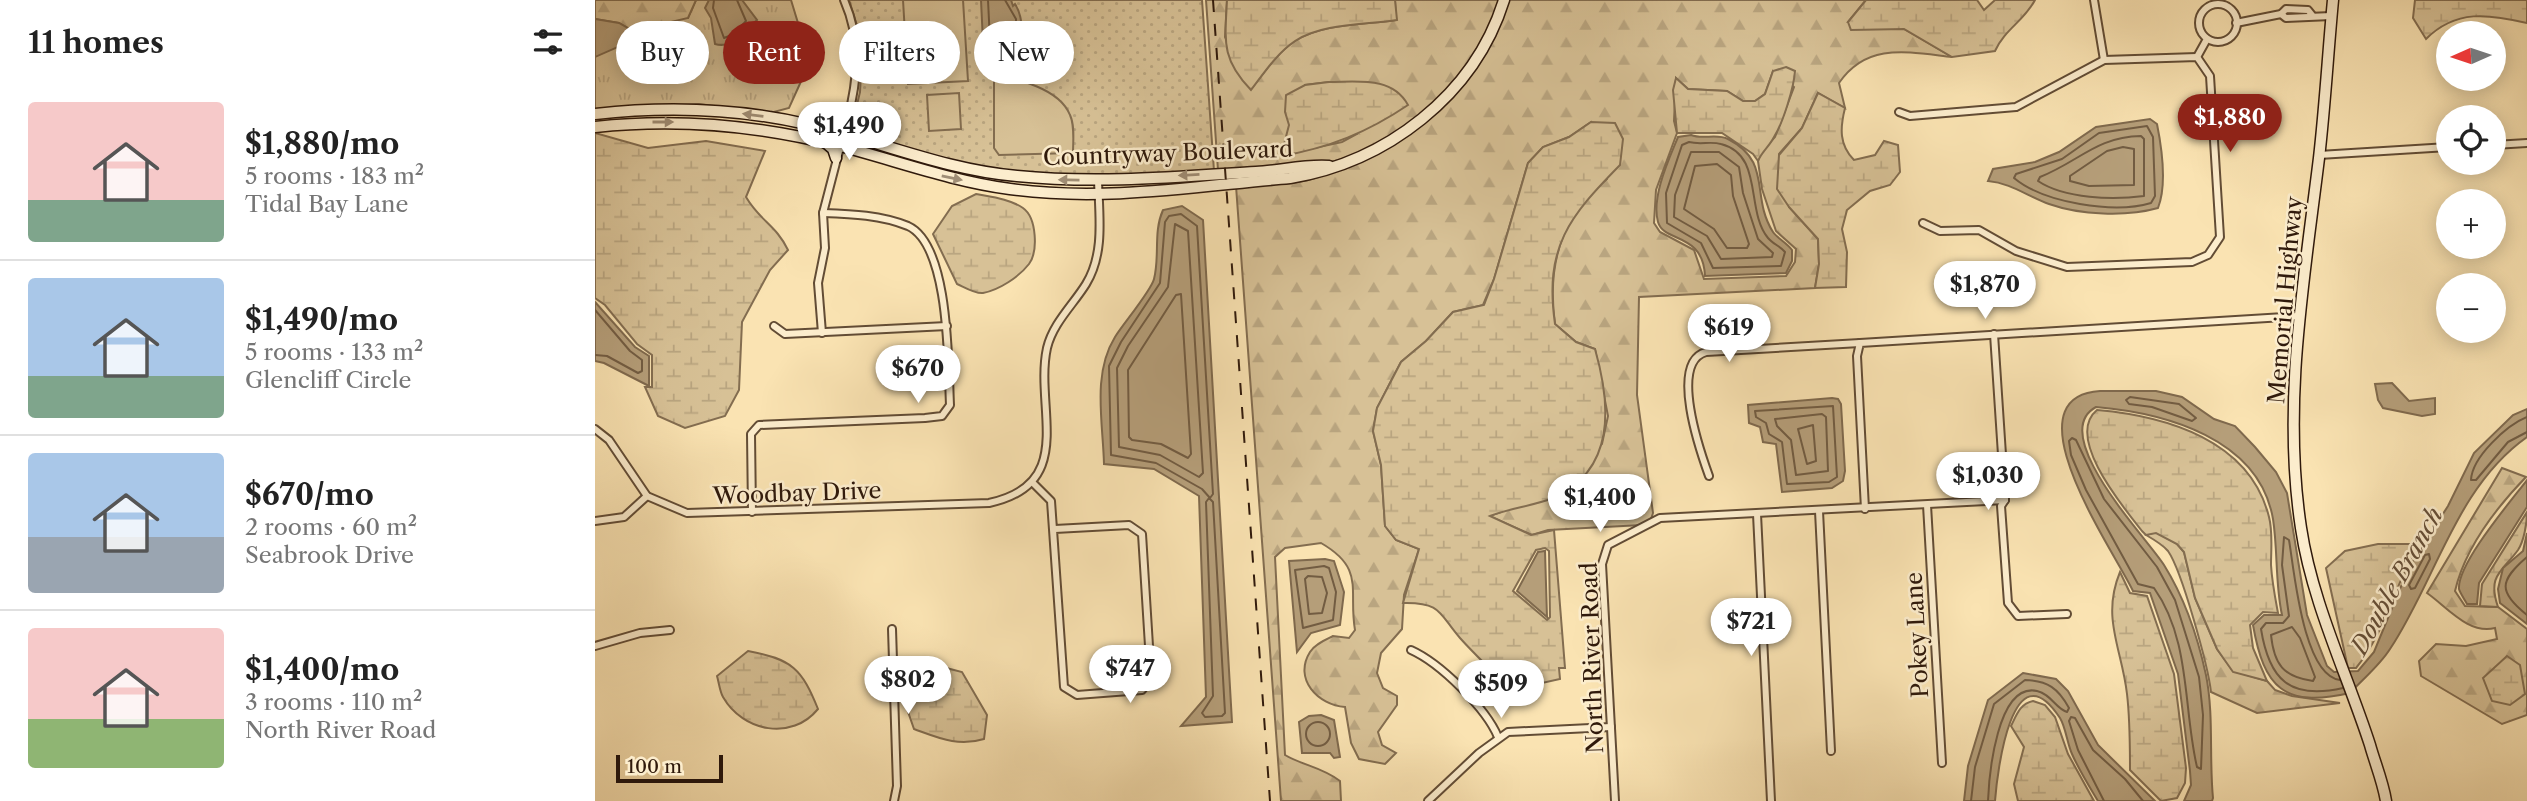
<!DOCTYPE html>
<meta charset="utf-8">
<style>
:root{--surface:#fff;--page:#f2f2f2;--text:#222;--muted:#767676;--line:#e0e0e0;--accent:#8f2418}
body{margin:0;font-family:"Libre Caslon Text",serif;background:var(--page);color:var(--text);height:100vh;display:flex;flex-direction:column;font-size:26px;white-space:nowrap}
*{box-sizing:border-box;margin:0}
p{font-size:23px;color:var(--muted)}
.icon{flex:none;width:38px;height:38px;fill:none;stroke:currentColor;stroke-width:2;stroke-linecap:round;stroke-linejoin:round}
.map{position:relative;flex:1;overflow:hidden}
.panel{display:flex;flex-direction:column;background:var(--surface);width:595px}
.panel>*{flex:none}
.guide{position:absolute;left:21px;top:21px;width:665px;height:63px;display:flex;gap:14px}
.needle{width:46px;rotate:267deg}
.buttons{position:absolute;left:1841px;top:21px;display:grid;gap:14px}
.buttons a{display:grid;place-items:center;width:70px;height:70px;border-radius:50%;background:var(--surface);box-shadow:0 4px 18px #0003;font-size:35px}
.scale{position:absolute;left:21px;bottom:18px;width:107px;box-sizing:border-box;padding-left:7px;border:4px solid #2f190b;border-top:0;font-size:19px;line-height:24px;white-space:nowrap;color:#2f190b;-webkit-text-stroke:5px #fcedcd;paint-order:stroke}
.price{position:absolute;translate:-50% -60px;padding:0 16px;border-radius:24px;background:#fff;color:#222;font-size:23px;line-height:46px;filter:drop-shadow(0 2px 4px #0008)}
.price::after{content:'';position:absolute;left:50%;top:42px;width:21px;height:16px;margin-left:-10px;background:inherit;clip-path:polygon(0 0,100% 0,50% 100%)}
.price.on{background:var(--accent);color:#fff}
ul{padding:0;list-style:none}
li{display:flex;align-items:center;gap:21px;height:175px;padding:0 28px}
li+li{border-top:2px solid var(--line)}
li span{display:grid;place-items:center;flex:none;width:196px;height:140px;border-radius:7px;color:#555}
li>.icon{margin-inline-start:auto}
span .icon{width:84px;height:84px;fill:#fffc;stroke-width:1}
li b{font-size:30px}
h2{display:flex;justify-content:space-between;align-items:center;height:84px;padding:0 28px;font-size:30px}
.pill{padding:0 24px;border-radius:32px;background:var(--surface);box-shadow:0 4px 18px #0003;font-size:24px;line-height:63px}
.pill.on{background:var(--accent);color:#fff}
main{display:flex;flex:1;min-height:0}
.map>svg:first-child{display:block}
.grass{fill:url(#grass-tufts);stroke:#836d50;stroke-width:2}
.forest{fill:url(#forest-firs);stroke:#836d50;stroke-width:2;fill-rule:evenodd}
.wetland{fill:url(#wetland-marsh);stroke:#836d50;stroke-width:2;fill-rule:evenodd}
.park{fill:url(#park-dots);stroke:#836d50;stroke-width:2}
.pitch{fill:#d7c196;stroke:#836d50;stroke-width:2}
.water{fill:#b59e79;stroke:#7f694d;stroke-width:2}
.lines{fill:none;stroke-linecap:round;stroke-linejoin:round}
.shore{stroke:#725c42;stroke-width:2}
.street-casing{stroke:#624c35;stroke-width:10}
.secondary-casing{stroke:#2f190b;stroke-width:13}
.street{stroke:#fcedcd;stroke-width:6}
.secondary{stroke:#fcedcd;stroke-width:10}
.rail{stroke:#2f190b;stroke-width:2;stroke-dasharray:12 12;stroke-linecap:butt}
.oneway{fill:#a08e76}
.labels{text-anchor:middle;stroke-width:5;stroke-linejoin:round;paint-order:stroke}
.street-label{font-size:23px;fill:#2f190b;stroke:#fcedcd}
.water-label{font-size:24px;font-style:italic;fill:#654e37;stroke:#fcedcd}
</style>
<main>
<section class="panel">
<h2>11 homes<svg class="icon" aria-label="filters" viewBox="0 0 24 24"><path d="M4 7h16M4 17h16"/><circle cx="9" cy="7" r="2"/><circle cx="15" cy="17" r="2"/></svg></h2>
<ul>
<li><span style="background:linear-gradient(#f6c9c9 70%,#7fa58c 0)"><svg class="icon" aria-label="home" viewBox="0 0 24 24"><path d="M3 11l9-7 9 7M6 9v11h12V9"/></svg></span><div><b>$1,880/mo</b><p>5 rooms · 183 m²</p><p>Tidal Bay Lane</p></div></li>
<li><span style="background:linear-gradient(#a9c7e8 70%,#7fa58c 0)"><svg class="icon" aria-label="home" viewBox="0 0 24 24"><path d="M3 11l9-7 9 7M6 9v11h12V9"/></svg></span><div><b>$1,490/mo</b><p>5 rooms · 133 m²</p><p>Glencliff Circle</p></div></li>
<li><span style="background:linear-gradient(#a9c7e8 60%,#9aa5b1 0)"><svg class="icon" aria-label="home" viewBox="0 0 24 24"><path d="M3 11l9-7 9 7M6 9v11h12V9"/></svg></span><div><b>$670/mo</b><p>2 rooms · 60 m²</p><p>Seabrook Drive</p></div></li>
<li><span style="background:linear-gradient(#f6c9c9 65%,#8fb573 0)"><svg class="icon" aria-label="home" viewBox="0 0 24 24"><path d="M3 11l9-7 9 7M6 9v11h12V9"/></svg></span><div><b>$1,400/mo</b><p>3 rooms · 110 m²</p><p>North River Road</p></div></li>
</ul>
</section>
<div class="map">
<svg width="1932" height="801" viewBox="0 0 1932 801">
<defs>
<pattern id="grass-tufts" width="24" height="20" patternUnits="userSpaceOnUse" patternTransform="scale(1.75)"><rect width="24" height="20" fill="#d7c196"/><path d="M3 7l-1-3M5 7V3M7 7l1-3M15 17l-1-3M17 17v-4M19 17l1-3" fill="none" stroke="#b9a580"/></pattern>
<pattern id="forest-firs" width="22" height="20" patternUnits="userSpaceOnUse" patternTransform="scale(1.75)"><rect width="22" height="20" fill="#d7c196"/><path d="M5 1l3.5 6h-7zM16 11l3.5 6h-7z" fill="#b9a580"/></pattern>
<pattern id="wetland-marsh" width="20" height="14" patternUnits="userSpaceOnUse" patternTransform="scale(1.75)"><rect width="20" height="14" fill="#d7c196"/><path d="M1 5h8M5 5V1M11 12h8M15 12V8" fill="none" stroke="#b9a580"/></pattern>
<pattern id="park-dots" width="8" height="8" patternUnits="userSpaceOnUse" patternTransform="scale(1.75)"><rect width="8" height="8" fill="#d7c196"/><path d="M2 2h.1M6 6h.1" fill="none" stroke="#b9a580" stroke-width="1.8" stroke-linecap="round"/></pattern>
</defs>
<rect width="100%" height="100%" fill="#fae3b2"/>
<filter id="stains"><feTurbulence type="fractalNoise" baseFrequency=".00286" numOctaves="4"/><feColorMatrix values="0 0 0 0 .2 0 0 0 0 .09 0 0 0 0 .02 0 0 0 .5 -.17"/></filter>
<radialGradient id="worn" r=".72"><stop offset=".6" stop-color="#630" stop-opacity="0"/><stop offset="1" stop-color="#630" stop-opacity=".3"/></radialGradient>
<!-- grass -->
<path class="grass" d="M101 0H196L206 33 208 77 194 108 175 113 104 104 0 109V19L93 18Z"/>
<!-- forest -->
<g class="forest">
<path d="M0 0H101L93 18 38 31 24 23 0 19Z"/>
<path d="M611 0H632L630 37 656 89C669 73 682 53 700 41 727 23 770 25 801 20L800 0H905C879 73 818 142 740 161 704 169 661 168 623 170ZM734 82H761L762 134 747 142 687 155 710 85Z"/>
<path d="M914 0H1271L1253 22 1309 29 1357 57C1313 52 1272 42 1244 83L1250 108 1223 93 1207 128 1184 154 1194 207 1223 239 1224 264 1220 288 1044 297 1042 395 1058 513 1056 519 1047 525 953 530 937 535 894 516 906 512 1007 444 1013 416 1000 349 981 342 960 324C952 267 965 216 1012 179L996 122 974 137 948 147 933 163 899 279 888 305 858 312 831 341 806 362 782 408 778 431 786 465 790 526 801 540 824 549 809 595 807 629 786 653 782 673 788 688 802 696V705L783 732 787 745 801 753 790 764 764 759 756 743 750 707C723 705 698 679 715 652 720 644 730 640 738 636L754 638 760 630C753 590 771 569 726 543L690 548 680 557 690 755C709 766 727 767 745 781L746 801H686L641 186C668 184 701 186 726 176 734 173 742 168 750 164 837 127 881 91 914 0ZM1178 71 1199 87 1180 137 1166 152 1163 161 1167 189 1181 231 1201 249 1200 262 1191 276 1109 279 1099 250 1065 232 1059 223 1061 190 1082 133 1079 121 1081 78 1093 89 1132 91 1148 101H1160L1170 94Z"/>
<path d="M1907 468 1931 477C1901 508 1870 548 1860 591L1870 606 1903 607 1932 629V715L1907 724 1826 676 1824 661 1841 644 1871 646 1902 639 1900 628C1874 635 1852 607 1832 593Z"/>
<path d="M1561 532 1582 544 1589 552 1600 598 1622 649 1638 671 1672 681 1680 690 1697 696 1745 703 1662 713 1616 692C1613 666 1587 571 1573 551 1568 545 1558 539 1551 535Z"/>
</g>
<!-- wetland -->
<g class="wetland">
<path d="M632 0H800L802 20C771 25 727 23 700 41 682 53 669 73 656 90 626 59 630 41 632 0Z"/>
<path d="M1271 0H1382L1389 10 1400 0H1440C1429 21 1410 29 1400 51L1357 57 1309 29 1256 30 1253 22Z"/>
<path d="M1820 0H1932V23C1894 14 1861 9 1831 39L1818 18Z"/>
<path d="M1191 67 1200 71C1199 87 1188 123 1179 137 1174 147 1167 151 1163 161L1158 154 1127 133H1082L1078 90 1081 78 1093 89 1132 91 1148 101H1160L1170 94 1178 71Z"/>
<path d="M734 82C763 82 797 76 813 105 773 132 734 148 686 156L694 125 690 112 691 95 710 85Z"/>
<path d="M1223 93 1250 108C1245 128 1244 145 1259 160L1280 155 1289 141 1303 145 1305 172 1295 185 1275 191 1252 210 1247 229 1252 252 1251 287 1220 288 1224 264 1223 239 1194 207 1182 189 1184 155 1207 128Z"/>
<path d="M996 122 1020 123 1028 139 1025 165C974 217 949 247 960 324L981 342 1000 349C1016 405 1021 470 958 498 938 506 915 508 895 516L936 535 959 530 970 668H964L965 679 915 690C899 672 881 656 865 638 844 614 847 602 808 603L824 549 801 540 790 526 786 465 778 431 782 408 806 362 831 341 858 312 889 305 899 279 933 163 948 147 974 137ZM950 548 954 551 955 617 952 620 918 591 941 550Z"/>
<path d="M0 133 53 148 111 141 170 151 151 197C165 221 181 225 193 250L175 270 147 322 144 390 130 416 90 428 63 416 50 387H57V355L42 344 10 305 0 298Z"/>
<path d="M381 194C397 197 415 199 428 208 442 218 443 252 434 264 424 277 404 290 388 293 380 294 369 287 362 284L338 234 357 206Z"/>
<path d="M1502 410C1571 416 1655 440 1674 517 1678 532 1676 549 1676 565 1677 582 1680 597 1683 613L1668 612 1655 625 1658 648 1672 681 1638 672 1622 649 1600 598 1589 552 1582 544 1561 533 1551 535 1547 531C1529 508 1469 437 1502 410Z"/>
<path d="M1932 512C1932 523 1929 541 1923 550 1907 572 1892 575 1903 607L1885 606 1887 584Z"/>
<path d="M1783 544H1825C1799 583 1791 632 1761 668H1753L1731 568 1750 551Z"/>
<path d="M1525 572 1535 593 1552 596 1579 674 1591 768 1590 783 1582 798 1566 801 1535 770C1535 745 1535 719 1532 694 1527 649 1506 618 1525 572Z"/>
<path d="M153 651C197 659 207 669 223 709 197 741 148 732 128 697 125 692 124 683 122 676Z"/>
<path d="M1912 656 1925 665 1930 694 1915 705 1897 701 1888 678Z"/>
<path d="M344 666 367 672 392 715 389 739C363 747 344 738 319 729L311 706 309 676Z"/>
<path d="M1438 701 1450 705 1460 717 1473 754 1499 801H1423L1419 784 1429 747 1416 726C1422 714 1425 704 1438 701Z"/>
</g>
<!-- park -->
<path class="park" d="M254 0H607L619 171C543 175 465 181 389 168 347 161 306 147 265 135L257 125 265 92 267 56 264 32Z"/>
<!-- pitch -->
<g class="pitch">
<path d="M308 0H368L373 81 313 84Z"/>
<path d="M399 79C422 76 465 90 475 115 480 126 478 141 478 153L404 155 399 148Z"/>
<path d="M364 93 366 129 334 131 332 95Z"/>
</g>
<!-- water -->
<g class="water">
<path d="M114 0H147L162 20C150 32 138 49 120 44L116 18 110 8Z"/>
<path d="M386 0H416L418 6 420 4C431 21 423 39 434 53H392L388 42Z"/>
<path d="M0 19 24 23 38 31 39 40 0 57Z"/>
<path d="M1555 119 1562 124C1567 149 1572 185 1563 208 1531 217 1485 215 1454 204 1432 196 1416 183 1393 181L1398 169 1440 162 1464 152 1501 127Z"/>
<path d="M1096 135C1108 140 1121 133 1133 139 1178 162 1155 196 1178 232 1182 238 1192 243 1197 250V261L1191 273 1110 276C1108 232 1069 243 1063 222 1056 197 1074 159 1083 137Z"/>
<path d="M587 206 608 220 637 722 586 726 611 697 604 496 559 469 509 464C508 422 497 374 520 337 528 324 556 291 559 279 565 256 558 232 568 210Z"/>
<path d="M0 302 40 347 54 356V386L9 363 0 361Z"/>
<path d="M1797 383 1814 401 1840 398V414L1827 416 1788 408 1783 400 1780 384Z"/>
<path d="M1505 391H1561L1587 397 1619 419 1640 426 1660 447 1681 472 1692 493 1712 615 1732 666 1739 672 1763 671 1779 652 1814 567 1853 506 1879 453 1918 415 1932 409V437C1861 487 1841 580 1795 649 1785 665 1768 679 1755 693 1689 708 1669 688 1658 625L1669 615H1687C1680 583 1683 551 1678 519 1664 438 1570 413 1501 407 1451 434 1552 538 1569 565 1589 597 1603 638 1611 675 1619 715 1614 758 1618 798L1617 801H1589L1596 785 1595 771 1583 674 1555 593 1538 591C1521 554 1410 397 1505 391Z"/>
<path d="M1237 398 1243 399 1246 404 1250 471 1248 481 1237 488 1187 492 1181 444 1168 442 1165 427 1154 423 1153 405Z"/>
<path d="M1932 480V507L1884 583 1882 604H1872C1870 600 1865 593 1864 589 1862 564 1916 501 1932 480Z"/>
<path d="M1932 533V624L1905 603 1903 589 1908 568 1928 551Z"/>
<path d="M950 551 952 617 922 591 943 552Z"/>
<path d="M730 559 739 561 749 592 745 625 716 633 702 652 694 561Z"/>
<path d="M1428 673 1461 679 1473 691 1503 745 1560 801H1503C1494 786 1484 770 1477 754 1472 743 1471 728 1465 718 1417 645 1402 774 1400 801H1369L1373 766 1393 700Z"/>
<path d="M726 715 739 720 745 757 739 758 735 753H707L704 722 714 716Z"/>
</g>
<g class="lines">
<!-- shore -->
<g class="shore">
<path d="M119 0 118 8 129 38 139 34 151 21 142 0"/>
<path d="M393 0 395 41 398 46 418 47 421 44V19L410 0"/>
<path d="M1552 126 1558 137 1560 196 1556 203C1519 214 1449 203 1419 178L1421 174 1467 159 1504 133Z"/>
<path d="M1546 136 1549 139V196C1518 200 1470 199 1443 181L1445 177C1485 161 1501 137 1546 136Z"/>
<path d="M1094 142C1105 145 1116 141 1126 144 1169 155 1150 210 1173 238 1178 244 1185 246 1190 252L1186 266 1118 268 1106 243 1072 223 1071 193 1087 145Z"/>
<path d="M1528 147 1539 149V185L1494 186 1475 181V176L1512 151Z"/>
<path d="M1096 152H1124L1144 167 1148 193 1163 239 1178 253 1177 257 1126 259 1112 236 1079 217 1080 195Z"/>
<path d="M1122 164 1136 175 1138 196 1154 244 1152 248H1132L1119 229 1089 209 1100 166Z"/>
<path d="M586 214 602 226 618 494 615 498 607 489 561 463 516 455 514 366 526 342 565 283 570 222 574 216Z"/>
<path d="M580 224 593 231 608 473 604 477 565 455 524 447 522 368 533 346 573 287Z"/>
<path d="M586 294 596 454 593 458 566 444 537 440 534 437 533 370 581 295Z"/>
<path d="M0 310 35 351 47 360V371L43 373 12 356 0 355"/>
<path d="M1535 397 1584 404 1601 418 1597 421 1557 407 1534 404 1531 400Z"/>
<path d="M1238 406 1242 477 1234 482 1192 484 1187 442 1174 434 1171 423 1161 417 1160 411Z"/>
<path d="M1227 414 1231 417 1233 471 1201 475 1196 440 1182 426 1180 419Z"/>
<path d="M1932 417C1912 425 1877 457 1876 480H1881L1913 442 1932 432"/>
<path d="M1218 425 1221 461 1212 464 1203 429Z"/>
<path d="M1477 438 1481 440 1509 499 1562 567 1580 600 1604 677 1608 715 1606 769 1602 767C1588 708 1596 640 1559 588L1543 584 1491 490 1476 455 1474 441Z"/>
<path d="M614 498 618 502 630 713 627 716 610 717 607 713 618 696 611 502Z"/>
<path d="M1834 554 1835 559 1820 588 1816 589 1814 585 1830 555Z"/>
<path d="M1932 557C1904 581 1903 592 1932 615"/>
<path d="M729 566 734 568 741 592 738 620 708 628 700 570Z"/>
<path d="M713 576 727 577 732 593 727 613 714 614 710 579Z"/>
<path d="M1697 627 1705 638 1720 677 1718 681C1688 677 1679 664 1676 635Z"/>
<path d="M1745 680C1708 676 1699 569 1694 540L1689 537 1687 565 1694 616 1688 623H1671L1666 629C1674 679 1694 700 1748 688"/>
<circle cx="723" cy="734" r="12"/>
<path d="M1376 801 1380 767 1399 704 1430 680C1453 681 1463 688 1474 708L1472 712C1461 709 1456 694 1442 691 1402 682 1394 776 1393 801"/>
<path d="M1509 801 1483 750 1474 721 1476 717 1480 718 1498 750 1530 779 1548 801"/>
</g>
<!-- street casing -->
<g class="street-casing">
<g id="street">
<path d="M249 0C267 41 263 79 252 122"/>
<path d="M1499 0 1509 60"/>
<circle cx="1623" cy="23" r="19"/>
<path d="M1686 14 1691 18 1736 16"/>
<path d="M1641 23 1686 14 1691 9 1713 10 1717 15"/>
<path d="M1602 57 1612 39"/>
<path d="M1304 112 1315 116 1421 107 1509 60 1602 57 1615 76 1625 237 1613 255 1597 262 1472 267 1421 251 1384 230 1345 231 1328 223"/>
<path d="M1899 145 1932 143"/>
<path d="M1724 155 1853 147"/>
<path d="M179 326 190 334 352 326"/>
<path d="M227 333 223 283 230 248 228 213 249 132"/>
<path d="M1399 334 1410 500 1406 506 1413 603 1423 616 1472 614"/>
<path d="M0 429 14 440 52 496 92 513 394 503C483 484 439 408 452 348 458 323 478 305 491 284 510 253 504 215 503 180"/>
<path d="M1114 476C1105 451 1074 362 1111 352L1265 343"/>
<path d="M437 482 456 501 469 687 482 695 547 690 556 678 547 534 534 525 460 529"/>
<path d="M1332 505 1347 763"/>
<path d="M1270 509 1262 356 1265 343 1704 316"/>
<path d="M1224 511 1236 751"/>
<path d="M157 512 156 434 164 425 330 418 347 416 355 405C353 365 355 245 313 226 286 215 257 214 228 213"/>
<path d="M1162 514 1176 801"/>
<path d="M0 521 29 517 52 496"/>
<path d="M297 629 302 786 299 801"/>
<path d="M0 646 45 633 75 630"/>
<path d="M816 650C845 663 891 708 903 737"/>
<path d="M833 801 884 753 913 732 1016 727"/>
<path d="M1020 801 1007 564 1013 545 1065 518 1410 500"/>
</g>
</g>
<!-- secondary casing -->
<g class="secondary-casing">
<g id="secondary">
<path d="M1738 0C1733 53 1730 106 1724 158 1709 281 1687 404 1706 528 1717 602 1752 674 1775 745 1780 763 1788 782 1791 801"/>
<path d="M0 114C71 106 141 108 211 124 282 140 349 170 422 176 501 184 581 177 661 172 685 171 710 164 734 166"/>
<path d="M252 120 255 132 260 136"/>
<path d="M0 127C82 118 161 125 241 145 300 160 355 181 415 189 508 202 602 186 695 178 791 162 879 96 909 0"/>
<path d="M231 143 238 149 241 158"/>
</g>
</g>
<!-- street -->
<use href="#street" class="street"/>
<!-- secondary -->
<use href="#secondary" class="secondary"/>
<!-- rail -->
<path class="rail" d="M618 0 675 801"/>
</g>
<!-- one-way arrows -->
<defs><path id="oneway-solid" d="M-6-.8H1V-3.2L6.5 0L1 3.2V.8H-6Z" transform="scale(1.75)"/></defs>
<g class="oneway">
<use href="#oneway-solid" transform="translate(158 115) rotate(-173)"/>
<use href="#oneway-solid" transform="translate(68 122)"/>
<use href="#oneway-solid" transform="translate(594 175) rotate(177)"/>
<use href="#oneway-solid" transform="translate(357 178) rotate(12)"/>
<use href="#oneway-solid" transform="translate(474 180) rotate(-179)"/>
</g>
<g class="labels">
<!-- street labels -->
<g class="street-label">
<text transform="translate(573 153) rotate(-2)" y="8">Countryway Boulevard</text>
<text transform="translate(1690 300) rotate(-85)" y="8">Memorial Highway</text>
<text transform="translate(202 493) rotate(-2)" y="8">Woodbay Drive</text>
<text transform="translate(1322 635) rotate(-93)" y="8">Pokey Lane</text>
<text transform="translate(997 658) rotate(-92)" y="8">North River Road</text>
</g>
<!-- water labels -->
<g class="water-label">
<text transform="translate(1802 581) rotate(-61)" y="8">Double Branch</text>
</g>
</g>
<rect width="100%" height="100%" filter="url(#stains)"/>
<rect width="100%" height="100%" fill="url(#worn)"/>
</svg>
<div class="buttons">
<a><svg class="needle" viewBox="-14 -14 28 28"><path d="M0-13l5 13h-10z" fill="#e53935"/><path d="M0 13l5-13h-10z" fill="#767676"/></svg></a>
<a><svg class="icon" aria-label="locate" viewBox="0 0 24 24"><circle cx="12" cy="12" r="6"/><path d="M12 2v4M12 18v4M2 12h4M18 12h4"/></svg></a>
<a>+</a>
<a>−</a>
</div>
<div class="scale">100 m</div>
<b class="price on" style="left:1635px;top:154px">$1,880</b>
<b class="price" style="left:254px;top:162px">$1,490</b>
<b class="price" style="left:1390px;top:321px">$1,870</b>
<b class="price" style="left:1134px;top:364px">$619</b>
<b class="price" style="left:323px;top:405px">$670</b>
<b class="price" style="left:1393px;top:512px">$1,030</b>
<b class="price" style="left:1005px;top:534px">$1,400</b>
<b class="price" style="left:1156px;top:658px">$721</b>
<b class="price" style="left:535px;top:705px">$747</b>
<b class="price" style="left:313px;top:716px">$802</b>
<b class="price" style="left:906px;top:720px">$509</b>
<div class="guide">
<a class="pill">Buy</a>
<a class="pill on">Rent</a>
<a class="pill">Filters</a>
<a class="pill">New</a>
</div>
</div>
</main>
